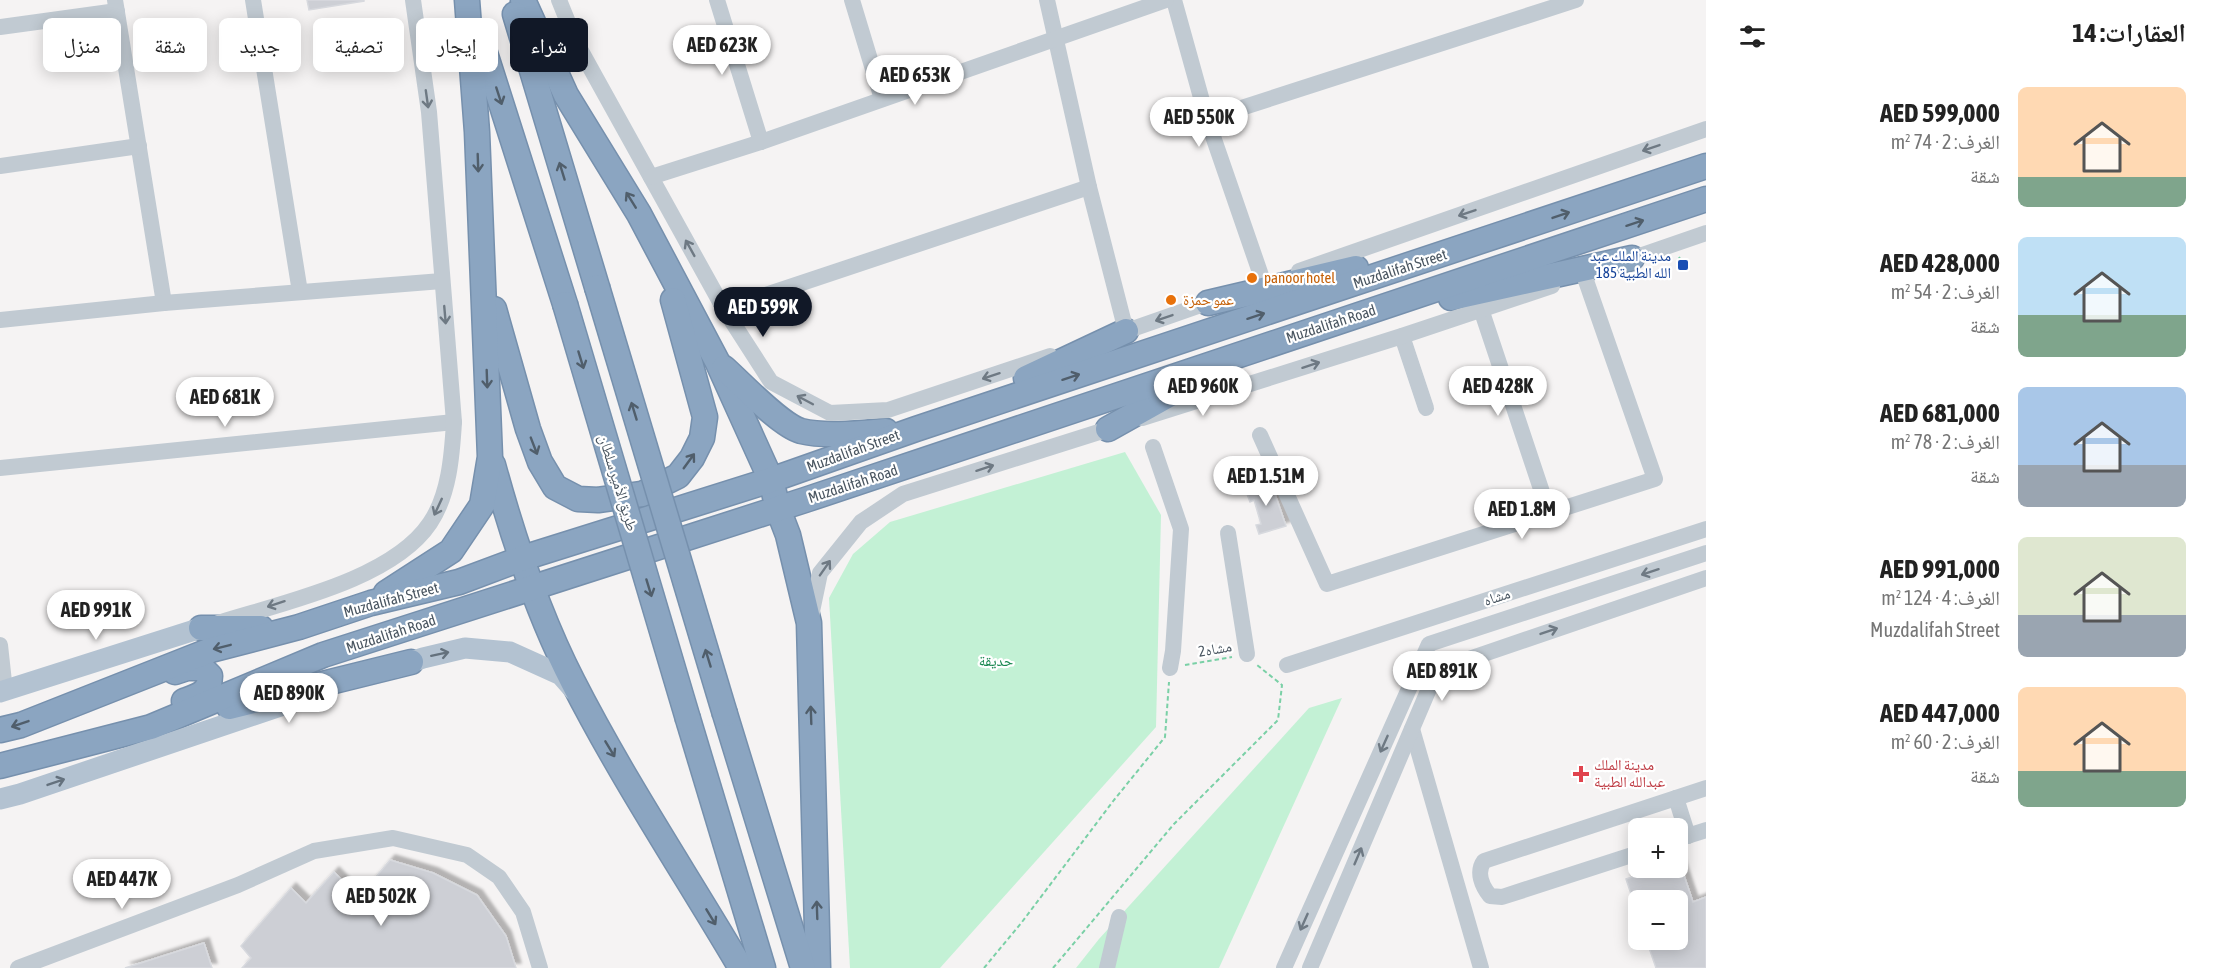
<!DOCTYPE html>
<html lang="ar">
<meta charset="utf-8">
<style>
:root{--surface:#fff;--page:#f2f2f2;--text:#222;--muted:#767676;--accent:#111827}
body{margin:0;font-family:"Asap Condensed","Noto Naskh Arabic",sans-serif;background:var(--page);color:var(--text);direction:rtl;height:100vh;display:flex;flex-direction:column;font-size:22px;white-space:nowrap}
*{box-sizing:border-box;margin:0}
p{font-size:20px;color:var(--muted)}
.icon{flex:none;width:33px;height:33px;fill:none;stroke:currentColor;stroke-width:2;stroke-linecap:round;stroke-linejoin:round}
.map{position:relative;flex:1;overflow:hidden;direction:ltr}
.side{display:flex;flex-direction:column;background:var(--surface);width:510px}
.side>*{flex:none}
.guide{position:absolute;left:18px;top:18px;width:570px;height:54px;direction:rtl;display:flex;gap:12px}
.buttons{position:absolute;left:1628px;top:818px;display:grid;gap:12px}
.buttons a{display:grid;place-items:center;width:60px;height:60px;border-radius:9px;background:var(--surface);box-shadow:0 3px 15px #0003;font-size:30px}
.price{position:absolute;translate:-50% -51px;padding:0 14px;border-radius:21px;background:#fff;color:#222;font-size:20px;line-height:39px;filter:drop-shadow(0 2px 3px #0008)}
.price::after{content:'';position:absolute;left:50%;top:36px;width:18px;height:14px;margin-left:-9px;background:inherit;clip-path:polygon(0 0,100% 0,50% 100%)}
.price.selected{background:var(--accent);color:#fff}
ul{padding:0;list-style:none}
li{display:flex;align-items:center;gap:18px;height:150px;padding:0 30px}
li span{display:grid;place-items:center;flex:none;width:168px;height:120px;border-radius:9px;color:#555}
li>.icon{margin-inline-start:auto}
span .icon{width:72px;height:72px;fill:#fffc;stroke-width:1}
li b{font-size:26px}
h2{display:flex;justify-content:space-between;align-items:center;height:72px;padding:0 30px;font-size:26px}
.pill{padding:0 21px;border-radius:9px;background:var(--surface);box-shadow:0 3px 15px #0003;font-size:21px;line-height:54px}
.pill.selected{background:var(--accent);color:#fff}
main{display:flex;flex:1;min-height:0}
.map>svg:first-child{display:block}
.green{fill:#c3f1d5}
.building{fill:#cdcfd5;stroke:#d7d9de;stroke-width:1.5;filter:url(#shadow)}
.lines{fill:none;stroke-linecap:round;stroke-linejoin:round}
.highway-casing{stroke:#7690ad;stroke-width:27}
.path{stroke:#7ad0a6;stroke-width:2;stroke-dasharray:4.5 3;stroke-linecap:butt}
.minor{stroke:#c1cad2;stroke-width:16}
.major{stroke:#b3c2d1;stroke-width:21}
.highway{stroke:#8ba5c1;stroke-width:24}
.highway-bridge-casing{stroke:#7690ad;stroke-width:27;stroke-linecap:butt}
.highway-bridge{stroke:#8ba5c1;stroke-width:24}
.oneway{stroke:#505e6b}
.oneway2{stroke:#6e7983}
.oneway3{stroke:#64717d}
.transit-dot{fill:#1a4fb4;stroke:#fff;stroke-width:2}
.food-dot{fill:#e8710a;stroke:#fff;stroke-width:2}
.health-dot{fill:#e0444e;stroke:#fff;stroke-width:2}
.labels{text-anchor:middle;stroke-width:4.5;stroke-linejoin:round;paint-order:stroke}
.transit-label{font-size:15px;fill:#164399;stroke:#fff;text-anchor:end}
.street-label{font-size:15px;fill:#4a5661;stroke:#fff}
.food-label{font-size:15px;fill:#c56008;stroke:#fff;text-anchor:start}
.park-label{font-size:15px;fill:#17864f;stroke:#fff}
.health-label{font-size:15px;fill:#be3a42;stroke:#fff;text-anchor:start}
</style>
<main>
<section class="side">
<h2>العقارات: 14<svg class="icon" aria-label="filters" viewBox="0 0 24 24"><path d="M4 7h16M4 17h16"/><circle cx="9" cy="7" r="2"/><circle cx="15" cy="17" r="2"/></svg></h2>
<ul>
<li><span style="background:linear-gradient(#ffd9b3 75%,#7fa58c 0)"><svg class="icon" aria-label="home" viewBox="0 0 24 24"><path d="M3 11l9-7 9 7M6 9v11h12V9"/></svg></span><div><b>AED 599,000</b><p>الغرف: 2 · 74 m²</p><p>شقة</p></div></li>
<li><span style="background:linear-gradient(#bfe0f5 65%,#7fa58c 0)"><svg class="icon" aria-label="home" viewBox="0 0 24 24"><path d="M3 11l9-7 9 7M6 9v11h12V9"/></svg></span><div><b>AED 428,000</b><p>الغرف: 2 · 54 m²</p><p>شقة</p></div></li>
<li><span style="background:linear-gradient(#a9c7e8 65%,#9aa5b1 0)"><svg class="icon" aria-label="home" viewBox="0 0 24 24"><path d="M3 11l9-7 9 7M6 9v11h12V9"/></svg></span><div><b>AED 681,000</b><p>الغرف: 2 · 78 m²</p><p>شقة</p></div></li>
<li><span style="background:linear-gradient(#dfe7d0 65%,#9aa5b1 0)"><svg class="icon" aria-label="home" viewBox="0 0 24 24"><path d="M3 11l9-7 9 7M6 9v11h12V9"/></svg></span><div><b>AED 991,000</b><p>الغرف: 4 · 124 m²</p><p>Muzdalifah Street</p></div></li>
<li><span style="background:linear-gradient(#ffd9b3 70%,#7fa58c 0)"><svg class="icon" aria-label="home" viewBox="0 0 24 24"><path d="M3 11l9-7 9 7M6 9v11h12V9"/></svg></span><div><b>AED 447,000</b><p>الغرف: 2 · 60 m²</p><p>شقة</p></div></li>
</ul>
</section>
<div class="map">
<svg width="1706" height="968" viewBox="0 0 1706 968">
<defs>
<filter id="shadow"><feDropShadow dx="5" dy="-5" stdDeviation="1.5" flood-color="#0004"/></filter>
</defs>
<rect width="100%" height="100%" fill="#f5f3f3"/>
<!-- green -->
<g class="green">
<path d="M1125 452 1161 515 1156 727 940 968H850L829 598 853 554 890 522Z"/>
<path d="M1342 698 1219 968H1076L1099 939 1309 708Z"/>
</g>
<!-- building -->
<g class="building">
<path d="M307 0H364V1L309 10Z"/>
<path d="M1270 480 1286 526 1259 534 1256 525 1261 524 1254 500 1250 502 1247 494 1252 493 1249 484Z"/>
<path d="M390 860 433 873 477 895 506 936 516 968H242L251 958 241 946 291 888 306 903 334 872 359 897Z"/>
<path d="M1679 861 1693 902 1706 897V968H1656L1646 939H1677V900H1638V915L1626 879 1661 867H1677V862Z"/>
<path d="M204 943 212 968H125Z"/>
</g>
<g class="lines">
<!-- highway casing -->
<g class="highway-casing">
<g id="highway">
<path d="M523 0 566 95 639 214 718 363 771 480 778 509 788 535 809 623 818 968"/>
<path d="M515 14 597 287"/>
<path d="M479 34 565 304"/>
<path d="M1451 298 1632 258"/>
<path d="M1208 303 1356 268"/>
<path d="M494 309 528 429 540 462 555 487 578 499 598 500 642 494 678 476 692 458 702 438 705 417 673 300"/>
<path d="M724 368C742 384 780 425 801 431 825 437 861 433 886 431"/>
<path d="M1026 378 1126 331"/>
<path d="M1108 429 1192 382"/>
<path d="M493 465C513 538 538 614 573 682 623 780 685 873 741 968"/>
<path d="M386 593 451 551 482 505 490 457 477 132 467 0"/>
<path d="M201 628H261"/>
<path d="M175 672 187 668H202L210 676C210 693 198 696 184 701"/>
<path d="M229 707 411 662"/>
<path d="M725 714 803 968"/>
<path d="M688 719 763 968"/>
<path d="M0 730 21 725 211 650 299 627 371 603 459 582 523 558 771 480 916 429 1706 166"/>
<path d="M0 766 151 727 323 655 805 500 1706 199"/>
</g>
</g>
<!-- path -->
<g class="path">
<path d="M1679 257 1683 265"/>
<path d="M1185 665 1232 657"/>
<path d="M984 968 1022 922 1114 800 1165 737 1169 682"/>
<path d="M1053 968 1174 824 1278 720 1282 685 1257 665"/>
</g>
<!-- minor -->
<g class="minor">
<path d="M115 0 164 303"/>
<path d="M253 0 300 292"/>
<path d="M559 0 576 42 724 309 771 382 830 413 888 410 1050 356"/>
<path d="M717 0 761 142"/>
<path d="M852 0 882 99"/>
<path d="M1047 0 1089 187 1126 331"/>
<path d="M1174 0 1207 119 1264 284"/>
<path d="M0 27 117 11"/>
<path d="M1207 119 1576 0"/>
<path d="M0 166 139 146"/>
<path d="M651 177 761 142 1166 0"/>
<path d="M1622 262 1706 233"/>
<path d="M1299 271 1706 129"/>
<path d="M724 309 1089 187"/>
<path d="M1481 309 1549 513"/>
<path d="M0 320 164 303 442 281"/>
<path d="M1118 334 1218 299"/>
<path d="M1402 336 1426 408"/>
<path d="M1142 418 1402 336 1552 286"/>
<path d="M1260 435 1327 584 1655 479 1584 275"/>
<path d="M1153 447 1181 529 1173 651 1170 668"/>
<path d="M0 468 454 422"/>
<path d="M1228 533 1247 654"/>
<path d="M811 616 820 573 861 522 903 494 1118 426"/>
<path d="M218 623C281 603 392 580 430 523 449 495 452 456 454 422L429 112 413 0"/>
<path d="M0 645 5 691"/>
<path d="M1287 665 1706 529"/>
<path d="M1412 729 1481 968"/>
<path d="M1676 798 1688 836"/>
<path d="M1678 839 1706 830"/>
<path d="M1638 853 1502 897 1490 896C1482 886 1476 872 1484 861L1706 788"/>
<path d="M18 968 238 885 314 851 393 838 467 855 499 877 523 912 540 968"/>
<path d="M1107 968 1119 917"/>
<path d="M1284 968 1429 644 1706 553"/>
<path d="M1310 968 1437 670 1706 578"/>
</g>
<!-- major -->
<g class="major">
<path d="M396 667 423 658 465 648 510 652 561 675 575 691"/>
<path d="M0 692 201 628"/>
<path d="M0 799 20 794 301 699"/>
</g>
<!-- highway -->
<use href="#highway" class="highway"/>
<!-- highway-bridge casing -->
<g class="highway-bridge-casing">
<g id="highway-bridge">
<path d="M597 287 725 714"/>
<path d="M565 304 688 719"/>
</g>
</g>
<!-- highway-bridge -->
<use href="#highway-bridge" class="highway-bridge"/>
</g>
<!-- one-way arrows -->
<defs><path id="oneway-shaft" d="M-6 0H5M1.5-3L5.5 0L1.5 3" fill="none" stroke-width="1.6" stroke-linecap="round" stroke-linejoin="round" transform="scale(1.5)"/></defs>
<g class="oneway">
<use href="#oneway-shaft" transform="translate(499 96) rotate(72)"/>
<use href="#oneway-shaft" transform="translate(478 163) rotate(88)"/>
<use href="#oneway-shaft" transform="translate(562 171) rotate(-107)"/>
<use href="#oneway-shaft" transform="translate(631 200) rotate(-122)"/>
<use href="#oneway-shaft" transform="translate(1561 215) rotate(-19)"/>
<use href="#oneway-shaft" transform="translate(1635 223) rotate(-18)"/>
<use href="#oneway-shaft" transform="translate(1256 316) rotate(-18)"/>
<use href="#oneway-shaft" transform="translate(581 360) rotate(73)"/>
<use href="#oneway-shaft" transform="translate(1071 377) rotate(-18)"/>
<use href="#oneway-shaft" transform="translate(487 379) rotate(88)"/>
<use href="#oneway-shaft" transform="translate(634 411) rotate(-107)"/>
<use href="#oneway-shaft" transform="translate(534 446) rotate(69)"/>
<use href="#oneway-shaft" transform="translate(689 461) rotate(-54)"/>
<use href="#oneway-shaft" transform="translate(649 588) rotate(73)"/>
<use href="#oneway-shaft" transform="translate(222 647) rotate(166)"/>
<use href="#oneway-shaft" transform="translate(708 658) rotate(-107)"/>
<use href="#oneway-shaft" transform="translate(811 715) rotate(-92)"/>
<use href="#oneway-shaft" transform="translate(20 724) rotate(161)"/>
<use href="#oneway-shaft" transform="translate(610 749) rotate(59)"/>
<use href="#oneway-shaft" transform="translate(817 910) rotate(-92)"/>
<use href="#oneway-shaft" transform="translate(711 917) rotate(59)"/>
</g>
<g class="oneway2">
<use href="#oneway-shaft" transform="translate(427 99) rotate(82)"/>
<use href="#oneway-shaft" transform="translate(1651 148) rotate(161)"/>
<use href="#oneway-shaft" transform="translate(1467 213) rotate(161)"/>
<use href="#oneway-shaft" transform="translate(690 248) rotate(-119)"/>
<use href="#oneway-shaft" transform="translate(445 315) rotate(85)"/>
<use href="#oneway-shaft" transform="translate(1164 318) rotate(161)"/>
<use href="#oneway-shaft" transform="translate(1311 365) rotate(-18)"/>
<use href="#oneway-shaft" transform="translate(991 376) rotate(162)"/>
<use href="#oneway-shaft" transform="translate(805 400) rotate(-152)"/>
<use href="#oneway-shaft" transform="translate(985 468) rotate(-18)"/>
<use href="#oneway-shaft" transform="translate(438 507) rotate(115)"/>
<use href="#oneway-shaft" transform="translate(825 568) rotate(-55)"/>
<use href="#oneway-shaft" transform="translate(1650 572) rotate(162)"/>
<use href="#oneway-shaft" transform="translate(276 604) rotate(162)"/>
<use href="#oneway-shaft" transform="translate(1549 631) rotate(-19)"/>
<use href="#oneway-shaft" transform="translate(1384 744) rotate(114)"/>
<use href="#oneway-shaft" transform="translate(1358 856) rotate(-67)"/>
<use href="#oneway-shaft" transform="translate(1304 922) rotate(114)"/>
</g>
<g class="oneway3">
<use href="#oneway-shaft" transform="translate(440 654) rotate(-12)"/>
<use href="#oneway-shaft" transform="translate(56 782) rotate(-19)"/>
</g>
<!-- markers -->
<rect class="transit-dot" x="1677" y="259" width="12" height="12" rx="3"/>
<g class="food-dot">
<circle cx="1252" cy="278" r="6"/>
<circle cx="1171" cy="300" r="6"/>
</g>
<path class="health-dot" d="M1578 765h6v6h6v6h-6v6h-6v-6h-6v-6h6z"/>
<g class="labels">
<!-- transit labels -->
<g class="transit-label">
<text x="1671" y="261">مدينة الملك عبد<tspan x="1671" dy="17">الله الطبية 185</tspan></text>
</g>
<!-- street labels -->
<g class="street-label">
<text transform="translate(1400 269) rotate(-18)" y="5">Muzdalifah Street</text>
<text transform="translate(1331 324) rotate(-18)" y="5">Muzdalifah Road</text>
<text transform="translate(853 451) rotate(-20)" y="5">Muzdalifah Street</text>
<text transform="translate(618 483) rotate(73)" y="5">طريق الأمير سلطان</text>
<text transform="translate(853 484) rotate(-18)" y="5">Muzdalifah Road</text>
<text transform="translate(1497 597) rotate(-18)" y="5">مشاه</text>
<text transform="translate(391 600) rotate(-15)" y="5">Muzdalifah Street</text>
<text transform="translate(391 634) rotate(-18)" y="5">Muzdalifah Road</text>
<text transform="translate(1215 649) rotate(-10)" y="5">مشاه2</text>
</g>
<!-- food labels -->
<g class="food-label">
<text x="1264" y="283">panoor hotel</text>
<text x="1183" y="305">عمو حمزة</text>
</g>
<!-- park labels -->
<g class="park-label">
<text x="996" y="666">حديقة</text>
</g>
<!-- health labels -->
<g class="health-label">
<text x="1594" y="770">مدينة الملك<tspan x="1594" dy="17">عبدالله الطبية</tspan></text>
</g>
</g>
</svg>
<div class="buttons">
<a>+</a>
<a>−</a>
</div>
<b class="price" style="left:722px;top:76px">AED 623K</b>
<b class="price" style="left:915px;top:106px">AED 653K</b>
<b class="price" style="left:1199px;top:148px">AED 550K</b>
<b class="price selected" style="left:763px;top:338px">AED 599K</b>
<b class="price" style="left:1203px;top:417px">AED 960K</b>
<b class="price" style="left:1498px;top:417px">AED 428K</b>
<b class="price" style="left:225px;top:428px">AED 681K</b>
<b class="price" style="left:1266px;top:507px">AED 1.51M</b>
<b class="price" style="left:1522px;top:540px">AED 1.8M</b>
<b class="price" style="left:96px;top:641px">AED 991K</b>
<b class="price" style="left:1442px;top:702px">AED 891K</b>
<b class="price" style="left:289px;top:724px">AED 890K</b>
<b class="price" style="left:122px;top:910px">AED 447K</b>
<b class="price" style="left:381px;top:927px">AED 502K</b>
<div class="guide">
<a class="pill selected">شراء</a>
<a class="pill">إيجار</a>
<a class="pill">تصفية</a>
<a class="pill">جديد</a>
<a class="pill">شقة</a>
<a class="pill">منزل</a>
</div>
</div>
</main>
